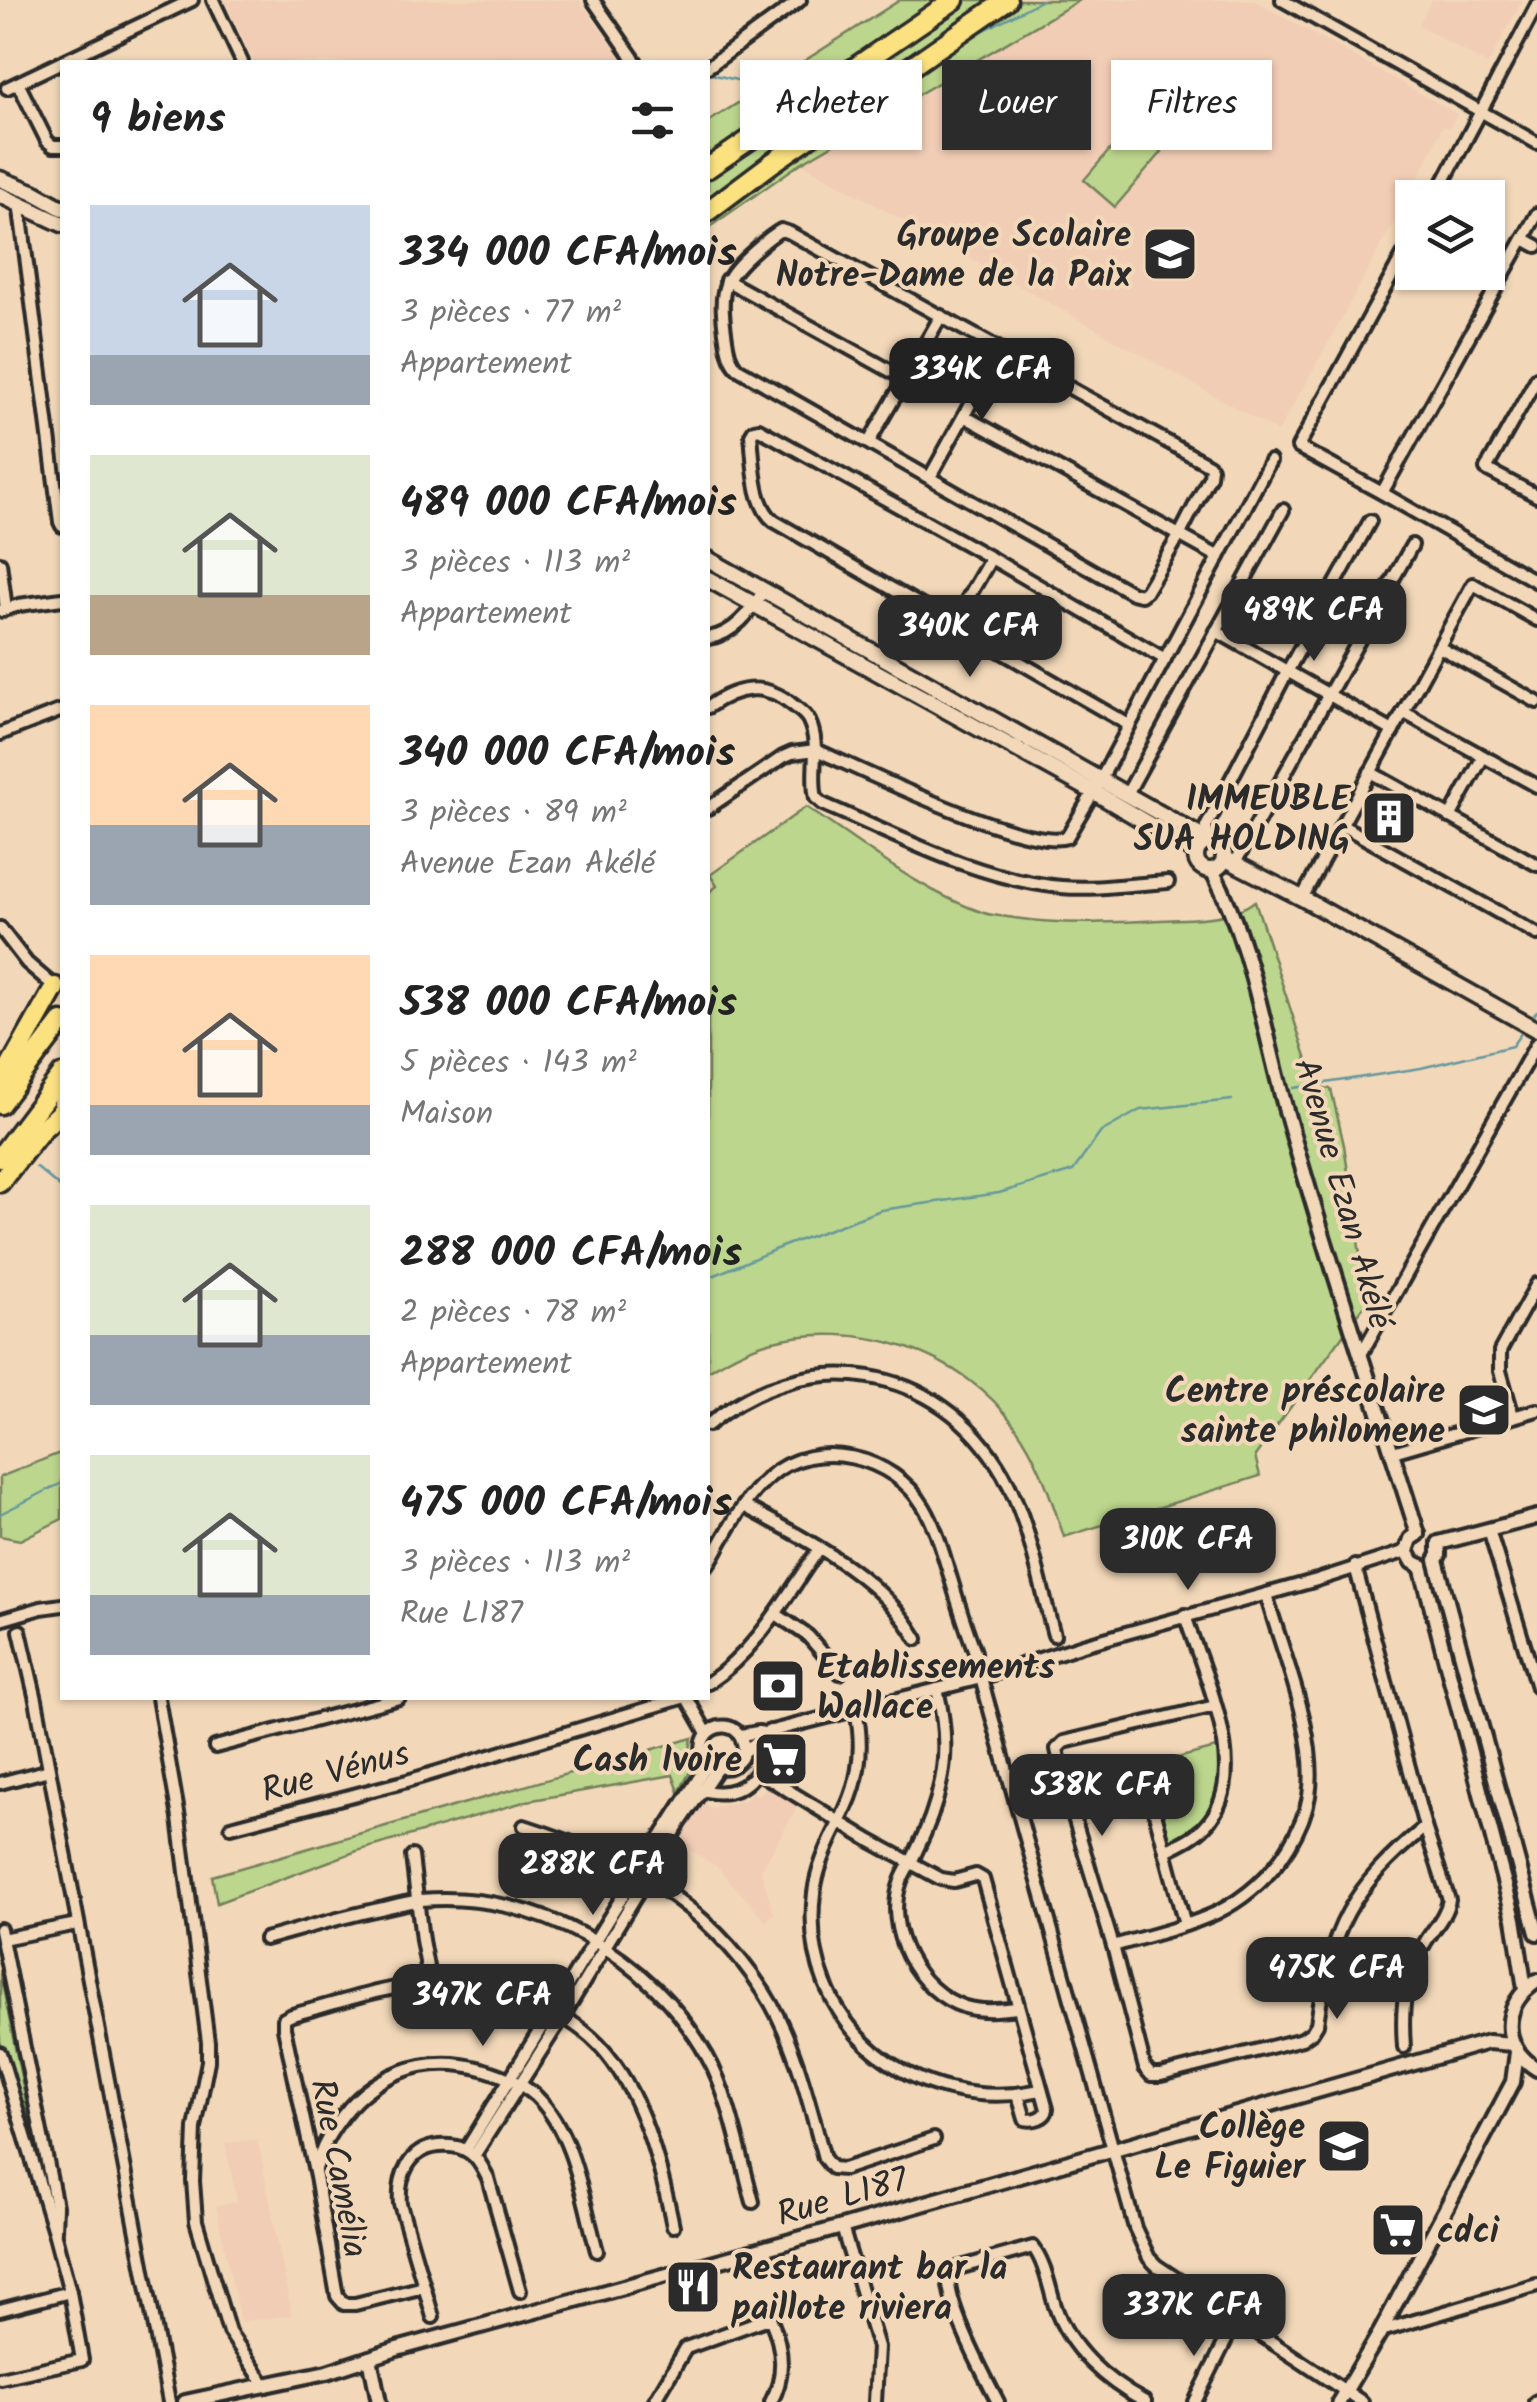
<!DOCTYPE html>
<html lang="fr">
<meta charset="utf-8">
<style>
:root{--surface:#fff;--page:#f2f2f2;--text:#222;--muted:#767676;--accent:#2b2b2b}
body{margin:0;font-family:Kalam,sans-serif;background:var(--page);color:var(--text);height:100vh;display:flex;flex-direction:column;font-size:38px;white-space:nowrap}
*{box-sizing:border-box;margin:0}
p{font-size:32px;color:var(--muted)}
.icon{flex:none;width:55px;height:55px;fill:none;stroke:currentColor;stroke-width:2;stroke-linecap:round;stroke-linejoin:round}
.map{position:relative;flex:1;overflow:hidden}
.sheet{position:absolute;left:60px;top:60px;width:650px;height:1640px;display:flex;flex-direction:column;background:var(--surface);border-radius:0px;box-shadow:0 2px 8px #0004}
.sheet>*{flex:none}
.hud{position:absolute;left:740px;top:60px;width:645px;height:90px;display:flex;gap:20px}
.buttons{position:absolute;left:1395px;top:180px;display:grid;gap:20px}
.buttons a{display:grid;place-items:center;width:110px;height:110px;border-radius:0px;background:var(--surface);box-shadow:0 2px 8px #0004;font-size:50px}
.price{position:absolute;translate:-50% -85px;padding:0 22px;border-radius:20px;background:var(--accent);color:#fff;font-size:32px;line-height:65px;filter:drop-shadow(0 2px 5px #0008)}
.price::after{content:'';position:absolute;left:50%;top:60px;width:30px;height:22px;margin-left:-15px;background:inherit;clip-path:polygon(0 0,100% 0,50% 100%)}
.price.selected{background:#222;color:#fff}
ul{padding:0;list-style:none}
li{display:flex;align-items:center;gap:30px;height:250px;padding:0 30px}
li span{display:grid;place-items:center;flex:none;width:280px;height:200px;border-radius:0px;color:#555}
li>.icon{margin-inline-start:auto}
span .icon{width:120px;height:120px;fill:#fffc;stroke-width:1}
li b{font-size:42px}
h2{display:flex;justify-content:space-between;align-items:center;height:120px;padding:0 30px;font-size:42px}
.tag{padding:0 35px;border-radius:0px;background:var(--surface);box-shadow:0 2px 8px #0004;font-size:35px;line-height:90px}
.tag.selected{background:var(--accent);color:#fff}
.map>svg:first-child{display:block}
.built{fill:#f1cdb6}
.green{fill:#bcd68d;stroke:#74805c;stroke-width:2.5}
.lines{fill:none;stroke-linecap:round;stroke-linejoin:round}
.stream{stroke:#66989c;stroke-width:2.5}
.minor-casing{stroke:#2b2b2b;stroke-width:18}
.tertiary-casing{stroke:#2b2b2b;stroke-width:20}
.secondary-casing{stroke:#2b2b2b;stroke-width:21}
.trunk-casing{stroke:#2b2b2b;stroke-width:25}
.minor{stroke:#f2d8b9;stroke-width:10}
.tertiary{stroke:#f2d8b9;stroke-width:12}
.secondary{stroke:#f2d8b9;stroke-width:14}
.trunk{stroke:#fbe180;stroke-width:18}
.labels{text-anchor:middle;stroke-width:8;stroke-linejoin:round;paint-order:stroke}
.poi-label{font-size:35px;font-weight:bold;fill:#2b2b2b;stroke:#f2d8b9;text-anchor:end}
.street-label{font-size:35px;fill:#2b2b2b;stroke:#f2d8b9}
</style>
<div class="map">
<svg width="1537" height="2402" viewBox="0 0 1537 2402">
<rect width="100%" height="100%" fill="#f2d8b9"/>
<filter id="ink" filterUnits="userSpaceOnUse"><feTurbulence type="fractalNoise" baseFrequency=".01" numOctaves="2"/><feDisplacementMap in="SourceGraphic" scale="20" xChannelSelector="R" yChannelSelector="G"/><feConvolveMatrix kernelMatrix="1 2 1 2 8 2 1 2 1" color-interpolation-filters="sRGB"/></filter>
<g filter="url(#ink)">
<!-- built -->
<g class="built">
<path d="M224 0H579L624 62H254Z"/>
<path d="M1080 0H1253L1457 114 1449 128 1443 126 1425 165 1329 342 1278 432 801 163Z"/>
<path d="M1432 0H1523L1487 66 1481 61 1418 25Z"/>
<path d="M771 1783 798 1806 761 1870 774 1914 766 1921 717 1867 675 1841 698 1800 711 1808 747 1799 752 1792 758 1795Z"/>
<path d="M262 2139 258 2141 292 2315 240 2322 216 2206 237 2202 225 2143Z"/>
</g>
<!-- green -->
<g class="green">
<path d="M900 0H1080L801 163 708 228V122Z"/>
<path d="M1131 125 1162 152 1115 207 1084 180Z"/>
<path d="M806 807C862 844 919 891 984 913 993 916 1004 916 1014 918 1062 925 1110 923 1159 920 1192 918 1228 921 1255 901L1316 1087 1331 1089 1344 1145 1367 1302 1255 1456 1260 1476 1064 1537C1051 1498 1039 1459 1015 1426 961 1351 858 1319 769 1342 747 1348 727 1359 708 1371V893L717 886 710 875Z"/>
<path d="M62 1452V1519L20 1540 0 1536V1477Z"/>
<path d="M692 1738 689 1755 692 1768 679 1792 673 1775 527 1801 357 1851 217 1903 212 1876Z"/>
<path d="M1220 1747C1226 1789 1210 1824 1170 1841L1150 1765Z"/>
<path d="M0 1973 44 2191 0 2041Z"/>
</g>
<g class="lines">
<!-- stream -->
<g class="stream">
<path d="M956 45 1042 0"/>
<path d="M494 59 577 60"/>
<path d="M473 62 483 61"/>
<path d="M711 74 741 81H769"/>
<path d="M1532 1018 1537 1011"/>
<path d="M1294 1088 1421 1068 1512 1046 1524 1029"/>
<path d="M36 1167 62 1189"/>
<path d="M708 1278 781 1247 881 1210 999 1193 1073 1171 1101 1132 1140 1110 1232 1100"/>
<path d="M0 1514 62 1483"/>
</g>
<!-- minor casing -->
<g class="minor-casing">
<g id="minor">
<path d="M213 0 242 62"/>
<path d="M593 0 636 62"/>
<path d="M1282 0 1537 143"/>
<path d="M708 67 800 0"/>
<path d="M18 83 47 141 53 146H62"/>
<path d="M7 88 192 0"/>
<path d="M1435 198 1537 5"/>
<path d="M19 202 60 522 62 526"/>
<path d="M781 230 790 233 1209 465 1211 468 1210 476 1179 536 1146 591 1141 595 1132 593 738 369C728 359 727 346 725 332 719 289 723 278 756 249 764 242 772 235 781 230Z"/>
<path d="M1412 239 1298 447 1382 493 1537 582"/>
<path d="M1524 239 1537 246"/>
<path d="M726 280 907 380"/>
<path d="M1537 378 1486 469 1537 496"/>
<path d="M964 416 1219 557"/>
<path d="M869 442 941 316"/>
<path d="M930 477 1000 350"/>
<path d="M1382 493 1537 214"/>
<path d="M0 563 6 609"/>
<path d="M0 611 19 605 62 599"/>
<path d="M953 624 991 558"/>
<path d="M1216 631 1393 731"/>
<path d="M708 638C735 634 750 612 764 590"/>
<path d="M1439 647 1537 702"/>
<path d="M708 707C736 687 764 681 793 705 798 709 806 714 809 721 821 746 810 773 816 798L823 804C900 837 977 879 1061 887 1096 890 1133 884 1168 882"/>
<path d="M1403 712 1537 786"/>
<path d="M1129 725 774 521C753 505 754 461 751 435L754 430 759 429 991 558 1165 659"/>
<path d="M0 734 62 710"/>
<path d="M1370 772 1537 865"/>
<path d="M1127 794 1283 510"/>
<path d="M708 808 783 757 792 753 816 750C862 770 1026 851 1067 837L1101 779 1270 461"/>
<path d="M1450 817 1483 757"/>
<path d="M1343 826 1537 934"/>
<path d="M1209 841 1206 827 1287 672 1370 521"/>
<path d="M1235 863 1412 545"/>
<path d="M1302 898 1473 584 1537 620"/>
<path d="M0 928 27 963 55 987"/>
<path d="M1360 1356 1537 1043"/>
<path d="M1513 1416 1500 1371V1351L1537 1284"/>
<path d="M708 1425C804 1344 939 1361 1003 1474 1030 1522 1039 1582 1054 1635"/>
<path d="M1393 1452 1537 1410"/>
<path d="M744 1506C807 1540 880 1575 917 1639"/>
<path d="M1489 1530 1537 1687"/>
<path d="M708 1565C726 1535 742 1500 769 1477 815 1436 894 1456 924 1507 937 1529 943 1554 951 1579 958 1603 966 1628 975 1652"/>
<path d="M1355 1566 1425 1827 1449 1900C1446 1915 1435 1927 1426 1941 1404 1976 1401 2007 1404 2047"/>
<path d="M776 1614 808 1636 840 1673"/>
<path d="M0 1620 41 1608 62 1605"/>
<path d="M20 1631 36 1700 169 2402"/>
<path d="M981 1678 1135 2228 1149 2258 1157 2266 1362 2402"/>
<path d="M708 1683C757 1651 786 1596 819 1549"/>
<path d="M937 1689C944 1718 947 1752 941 1781 936 1807 927 1830 915 1854 911 1863 904 1872 901 1881 883 1929 917 1992 965 2007 983 2012 1000 2010 1018 2008"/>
<path d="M158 1698 179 1818 208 2042V2061L195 2128 193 2181 196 2221 229 2332 266 2386"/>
<path d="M687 1698 707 1733"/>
<path d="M1215 1706 1064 1742 1057 1749 1066 1791 1113 1946 1145 2068 1151 2075H1161L1302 2039 1312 2032 1317 2024C1330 1928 1350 1889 1425 1827"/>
<path d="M856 1710C863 1744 861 1776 846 1808 833 1837 818 1861 814 1893 798 2026 916 2117 1041 2090"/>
<path d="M741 1735 758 1732 764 1733 981 1678 1083 1645 1317 1580 1407 1551"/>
<path d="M215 1747 399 1698"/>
<path d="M744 1750C742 1710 690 1727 705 1757 711 1769 729 1772 739 1761 748 1751 736 1757 747 1749 755 1743 759 1742 764 1733"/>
<path d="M758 1772 871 1841 941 1879 954 1881 976 1875 983 1879 1047 2109C1046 2118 1034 2121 1025 2119L1018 2095"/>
<path d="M1144 1772 1185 1925"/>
<path d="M0 1783 49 1770"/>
<path d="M698 1789C744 1803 765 1772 770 1731"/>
<path d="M524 1826C625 1858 705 1901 764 1992 794 2038 810 2106 824 2158L832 2168 844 2169 934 2139"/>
<path d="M231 1827 407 1781 682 1698"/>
<path d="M1165 1851C1179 1844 1195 1837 1205 1826 1255 1775 1202 1672 1185 1615"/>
<path d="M412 1856 422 1940 430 1983"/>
<path d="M0 1929 56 2206 55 2231"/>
<path d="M2 1939 77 1924"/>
<path d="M265 1939C305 1928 344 1916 384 1908 396 1905 409 1902 421 1900 537 1890 651 1956 707 2056 729 2094 741 2159 753 2202"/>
<path d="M1113 1946C1147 1936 1183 1928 1216 1913 1246 1898 1271 1876 1289 1846 1298 1831 1306 1814 1309 1796 1319 1737 1282 1652 1266 1594"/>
<path d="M0 2053 54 2232 70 2292 82 2360 0 2378"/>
<path d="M466 2150 615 1908 709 1762"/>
<path d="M474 2156 562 2018 680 1823 718 1767"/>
<path d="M317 2166C320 2150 327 2138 336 2125 369 2075 423 2053 482 2069 502 2075 520 2082 536 2096 575 2134 583 2201 597 2251"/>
<path d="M842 2227 878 2347 875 2402"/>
<path d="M424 2287 355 2304H344L337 2296 316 2177 284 2028V2019L292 2015C338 2003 385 1986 432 1983 463 1980 493 1986 522 1997 549 2007 579 2024 599 2045 642 2090 661 2167 673 2226"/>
<path d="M0 2310 70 2292"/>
<path d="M433 2317 400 2204C398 2177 408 2149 439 2146 450 2145 461 2146 470 2153 479 2159 483 2169 488 2178L520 2291"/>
<path d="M1381 2331 1537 2285"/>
<path d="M654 2402 686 2348 763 2320H771C783 2348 786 2375 771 2402"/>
<path d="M998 2402C984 2375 944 2301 949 2273L958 2268 1033 2247C1045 2262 1049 2287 1055 2306 1069 2349 1106 2381 1145 2402"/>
<path d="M1195 2402 1236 2320"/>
<path d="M1535 2402 1537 2401"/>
</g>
</g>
<!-- tertiary casing -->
<g class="tertiary-casing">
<g id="tertiary">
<path d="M1212 870C1254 949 1265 1040 1290 1125 1329 1263 1375 1398 1418 1534"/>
<path d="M62 1093 60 1103 62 1109"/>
<path d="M1418 1534 1411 1539 1407 1551 1413 1562 1421 1566"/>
<path d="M1439 1543V1555L1436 1560 1537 1933"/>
<path d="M1439 1543 1537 1517"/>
<path d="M1421 1566 1514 1919 1525 1989"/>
<path d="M1537 1981C1501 2005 1500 2046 1537 2069"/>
<path d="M370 2358 379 2402"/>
<path d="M185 2402 327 2372 397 2349 842 2227 1488 2042 1513 2044"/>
<path d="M1339 2402 1381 2331 1513 2082 1517 2052"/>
</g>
</g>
<!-- secondary casing -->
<g class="secondary-casing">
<g id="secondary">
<path d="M0 179 35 193 62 208"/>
<path d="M0 195 62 224"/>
<path d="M708 559 1209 841"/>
<path d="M708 579 1094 792 1196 852"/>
<circle cx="1210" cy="856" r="14"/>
<path d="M1224 858 1302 898 1537 1030"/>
</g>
</g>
<!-- trunk casing -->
<g class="trunk-casing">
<g id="trunk">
<path d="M708 168 954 0"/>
<path d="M708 211 772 163 1007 0"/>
<path d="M0 1085 55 987"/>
<path d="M0 1104 62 1022"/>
<path d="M0 1157 62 1075"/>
<path d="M0 1182 42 1129 62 1111"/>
</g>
</g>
<!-- minor -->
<use href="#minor" class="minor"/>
<!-- tertiary -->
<use href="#tertiary" class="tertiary"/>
<!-- secondary -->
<use href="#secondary" class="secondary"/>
<!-- trunk -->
<use href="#trunk" class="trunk"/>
</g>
</g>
<!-- icons -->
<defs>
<g id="school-square" transform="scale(2.875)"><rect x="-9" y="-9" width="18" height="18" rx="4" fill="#2b2b2b" stroke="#f2d8b9"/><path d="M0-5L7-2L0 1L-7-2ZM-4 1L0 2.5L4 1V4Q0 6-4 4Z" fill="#fff"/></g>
<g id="building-square" transform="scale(2.875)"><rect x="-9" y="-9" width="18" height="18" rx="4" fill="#2b2b2b" stroke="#f2d8b9"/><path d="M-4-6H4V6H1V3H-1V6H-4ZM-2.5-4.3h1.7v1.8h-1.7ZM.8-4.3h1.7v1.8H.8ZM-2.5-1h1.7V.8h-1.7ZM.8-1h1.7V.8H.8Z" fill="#fff"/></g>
<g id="bank-square" transform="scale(2.875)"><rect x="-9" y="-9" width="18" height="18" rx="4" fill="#2b2b2b" stroke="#f2d8b9"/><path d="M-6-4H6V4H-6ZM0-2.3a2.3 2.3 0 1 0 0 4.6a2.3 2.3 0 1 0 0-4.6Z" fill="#fff"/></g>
<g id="supermarket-square" transform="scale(2.875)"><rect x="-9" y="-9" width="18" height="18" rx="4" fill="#2b2b2b" stroke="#f2d8b9"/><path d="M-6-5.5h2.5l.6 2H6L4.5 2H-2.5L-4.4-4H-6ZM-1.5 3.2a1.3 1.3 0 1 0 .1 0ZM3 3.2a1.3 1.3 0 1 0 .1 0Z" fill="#fff"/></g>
<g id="restaurant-square" transform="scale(2.875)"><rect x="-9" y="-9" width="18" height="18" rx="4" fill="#2b2b2b" stroke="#f2d8b9"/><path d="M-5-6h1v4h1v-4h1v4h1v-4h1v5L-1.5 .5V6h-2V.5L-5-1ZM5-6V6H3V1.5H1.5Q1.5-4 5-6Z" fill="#fff"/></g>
</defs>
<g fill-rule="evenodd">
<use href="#school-square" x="1170" y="254"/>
<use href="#building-square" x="1389" y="818"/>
<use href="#school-square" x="1484" y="1410"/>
<use href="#bank-square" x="778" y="1686"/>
<use href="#supermarket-square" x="781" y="1759"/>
<use href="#school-square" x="1344" y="2146"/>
<use href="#supermarket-square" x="1398" y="2230"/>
<use href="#restaurant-square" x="693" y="2287"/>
</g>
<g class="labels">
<!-- poi labels -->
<g class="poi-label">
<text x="1131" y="246">Groupe Scolaire<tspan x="1131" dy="40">Notre-Dame de la Paix</tspan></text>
<text x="1350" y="810">IMMEUBLE<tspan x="1350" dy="40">SUA HOLDING</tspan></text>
<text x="1445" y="1402">Centre préscolaire<tspan x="1445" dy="40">sainte philomene</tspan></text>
<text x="817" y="1678" text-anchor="start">Etablissements<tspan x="817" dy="40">Wallace</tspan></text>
<text x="742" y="1771">Cash Ivoire</text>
<text x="1305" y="2138">Collège<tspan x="1305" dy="40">Le Figuier</tspan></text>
<text x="1437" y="2242" text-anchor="start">cdci</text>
<text x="732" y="2279" text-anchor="start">Restaurant bar la<tspan x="732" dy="40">paillote riviera</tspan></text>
</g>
<!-- street labels -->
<g class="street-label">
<text transform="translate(1344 1193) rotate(74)" y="12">Avenue Ezan Akélé</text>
<text transform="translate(335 1771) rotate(-15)" y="12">Rue Vénus</text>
<text transform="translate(340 2168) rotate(79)" y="12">Rue Camélia</text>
<text transform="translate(842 2196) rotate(-16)" y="12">Rue L187</text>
</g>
</g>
</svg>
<div class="buttons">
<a><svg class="icon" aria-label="layers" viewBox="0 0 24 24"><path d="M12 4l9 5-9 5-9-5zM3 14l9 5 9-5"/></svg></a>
</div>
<b class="price selected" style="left:982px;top:423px">334K CFA</b>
<b class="price" style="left:1314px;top:664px">489K CFA</b>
<b class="price" style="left:970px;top:680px">340K CFA</b>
<b class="price" style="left:1188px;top:1593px">310K CFA</b>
<b class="price" style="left:1102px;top:1839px">538K CFA</b>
<b class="price" style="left:593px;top:1918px">288K CFA</b>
<b class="price" style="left:1337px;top:2022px">475K CFA</b>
<b class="price" style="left:483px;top:2049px">347K CFA</b>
<b class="price" style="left:1194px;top:2359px">337K CFA</b>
<div class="hud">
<a class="tag">Acheter</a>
<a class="tag selected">Louer</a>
<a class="tag">Filtres</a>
</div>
<section class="sheet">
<h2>9 biens<svg class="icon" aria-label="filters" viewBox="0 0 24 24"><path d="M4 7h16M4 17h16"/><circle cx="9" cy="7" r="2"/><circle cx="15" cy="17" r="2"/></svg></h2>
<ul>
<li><span style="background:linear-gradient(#c9d6e8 75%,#9aa5b1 0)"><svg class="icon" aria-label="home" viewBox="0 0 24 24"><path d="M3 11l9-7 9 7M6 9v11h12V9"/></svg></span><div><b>334 000 CFA/mois</b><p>3 pièces · 77 m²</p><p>Appartement</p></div></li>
<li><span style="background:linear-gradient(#dfe7d0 70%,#b9a48a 0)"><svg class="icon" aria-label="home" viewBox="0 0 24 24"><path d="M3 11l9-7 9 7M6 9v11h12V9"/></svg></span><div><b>489 000 CFA/mois</b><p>3 pièces · 113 m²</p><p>Appartement</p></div></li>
<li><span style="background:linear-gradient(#ffd9b3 60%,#9aa5b1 0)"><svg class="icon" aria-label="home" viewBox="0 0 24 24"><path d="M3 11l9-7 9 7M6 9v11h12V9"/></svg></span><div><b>340 000 CFA/mois</b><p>3 pièces · 89 m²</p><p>Avenue Ezan Akélé</p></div></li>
<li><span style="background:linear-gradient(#ffd9b3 75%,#9aa5b1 0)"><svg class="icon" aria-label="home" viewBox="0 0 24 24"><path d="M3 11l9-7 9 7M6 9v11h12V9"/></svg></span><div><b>538 000 CFA/mois</b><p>5 pièces · 143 m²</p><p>Maison</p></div></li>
<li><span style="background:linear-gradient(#dfe7d0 65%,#9aa5b1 0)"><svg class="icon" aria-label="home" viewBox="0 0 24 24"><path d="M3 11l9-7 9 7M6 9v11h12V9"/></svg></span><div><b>288 000 CFA/mois</b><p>2 pièces · 78 m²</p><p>Appartement</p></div></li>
<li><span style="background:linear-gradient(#dfe7d0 70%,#9aa5b1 0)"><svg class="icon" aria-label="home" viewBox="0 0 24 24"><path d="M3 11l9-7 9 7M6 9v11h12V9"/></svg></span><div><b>475 000 CFA/mois</b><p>3 pièces · 113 m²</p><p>Rue L187</p></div></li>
</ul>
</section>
</div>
